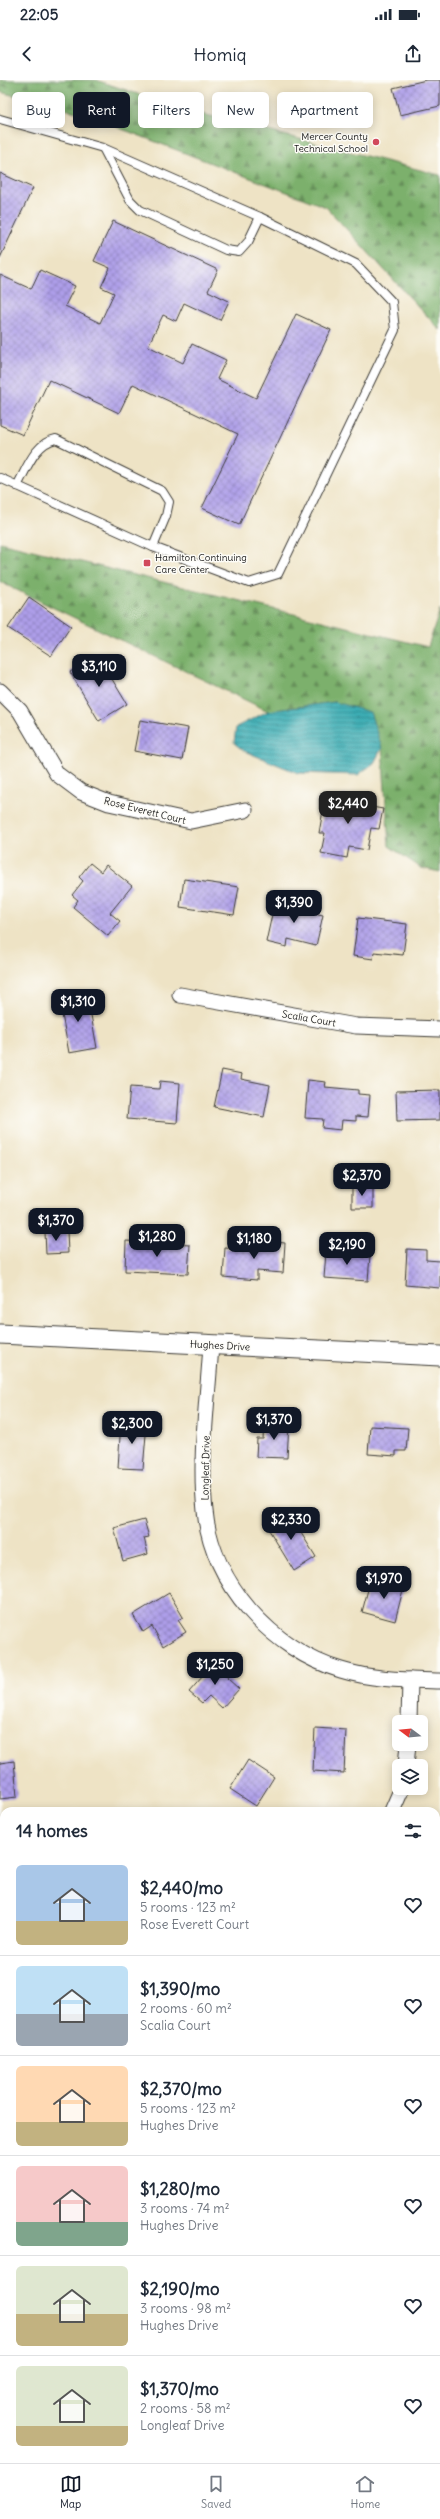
<!DOCTYPE html>
<meta charset="utf-8">
<style>
:root{--surface:#fff;--page:#f6f6f7;--text:#1f2937;--muted:#747a83;--line:#e0e1e3;--accent:#111827}
body{margin:0;font-family:Delius,sans-serif;background:var(--page);color:var(--text);height:100vh;display:flex;flex-direction:column;font-size:15px;white-space:nowrap}
*{box-sizing:border-box;margin:0}
p{font-size:13px;color:var(--muted)}
.icon{flex:none;width:22px;height:22px;fill:none;stroke:currentColor;stroke-width:2;stroke-linecap:round;stroke-linejoin:round}
.map{position:relative;flex:1;overflow:hidden}
.drawer{position:absolute;left:0px;top:1727px;width:440px;height:656px;display:flex;flex-direction:column;background:var(--surface);border-radius:12px 12px 0 0;box-shadow:0 2px 10px #0003}
.drawer>*{flex:none}
.banner{position:absolute;left:12px;top:12px;width:416px;height:36px;display:flex;gap:8px}
.needle{width:26px;rotate:286deg}
.fabs{position:absolute;left:392px;top:1635px;display:grid;gap:8px}
.fabs a{display:grid;place-items:center;width:36px;height:36px;border-radius:6px;background:var(--surface);box-shadow:0 2px 10px #0003;font-size:20px}
.price{position:absolute;translate:-50% -34px;padding:0 9px;border-radius:8px;background:var(--accent);color:#fff;font-size:13px;line-height:26px;filter:drop-shadow(0 1px 2px #0008)}
.price::after{content:'';position:absolute;left:50%;top:24px;width:12px;height:9px;margin-left:-6px;background:inherit;clip-path:polygon(0 0,100% 0,50% 100%)}
.price.on{background:#222;color:#fff}
ul{padding:0;list-style:none}
li{display:flex;align-items:center;gap:12px;height:100px;padding:0 16px}
li+li{border-top:1px solid var(--line)}
li span{display:grid;place-items:center;flex:none;width:112px;height:80px;border-radius:6px;color:#555}
li>.icon{margin-inline-start:auto}
span .icon{width:48px;height:48px;fill:#fffc;stroke-width:1}
li b{font-size:17px}
h2{display:flex;justify-content:space-between;align-items:center;height:48px;padding:0 16px;font-size:17px}
.tag{padding:0 14px;border-radius:6px;background:var(--surface);box-shadow:0 2px 10px #0003;font-size:14px;line-height:36px}
.tag.on{background:var(--accent);color:#fff}
.status{display:flex;justify-content:space-between;align-items:center;height:28px;padding:0 20px;background:var(--surface);direction:ltr}
.status svg{height:11px;fill:currentColor}
header{display:flex;justify-content:space-between;align-items:center;height:52px;padding:0 16px;background:var(--surface);font-size:18px;font-weight:600}
.tab-bar{display:flex;justify-content:space-around;align-items:center;height:56px;border-top:1px solid var(--line);background:var(--surface);font-size:11px;color:var(--muted)}
.tab-bar a{display:grid;justify-items:center;gap:2px}
.tab-bar .on{color:var(--accent)}
.map>svg:first-child{display:block}
.forest{fill:url(#forest-firs);stroke:#4c6644}
.water{fill:url(#water-rules);stroke:#2a6467}
.building{fill:url(#building-cross-hatch)}
.lines{fill:none;stroke-linecap:round;stroke-linejoin:round}
.service-casing{stroke:#3c3a35;stroke-width:10}
.minor-casing{stroke:#3c3a35;stroke-width:17}
.tertiary-casing{stroke:#3c3a35;stroke-width:21}
.service{stroke:#fff;stroke-width:8}
.minor{stroke:#fff;stroke-width:15}
.tertiary{stroke:#fff;stroke-width:19}
.poi-dot{fill:#d1495b;stroke:#fdfcf7;stroke-width:1.5}
.labels{text-anchor:middle;stroke-width:3;stroke-linejoin:round;paint-order:stroke}
.poi-label{font-size:10px;fill:#1c1c1c;stroke:#fdfcf7;text-anchor:end}
.street-label{font-size:10px;fill:#1c1c1c;stroke:#fdfcf7}
</style>
<div class="status"><b>22:05</b><svg viewBox="0 0 49 12"><path d="M0 12V9h3v3zM5 12V6h3v6zM10 12V3h3v9zM15 12V0h3v12zM26 1h20v11H26zM47 4h2v5h-2z"/></svg></div>
<header><svg class="icon" aria-label="back" viewBox="0 0 24 24"><path d="M15 5l-7 7 7 7"/></svg>Homiq<svg class="icon" aria-label="share" viewBox="0 0 24 24"><path d="M12 15V3M7 8l5-5 5 5M5 13v7h14v-7"/></svg></header>
<div class="map">
<svg width="440" height="2383" viewBox="0 0 440 2383">
<defs>
<pattern id="forest-firs" width="22" height="20" patternUnits="userSpaceOnUse"><rect width="22" height="20" fill="#7cb06c"/><path d="M5 1l3.5 6h-7zM16 11l3.5 6h-7z" fill="#658e58"/></pattern>
<pattern id="water-rules" width="6" height="5" patternUnits="userSpaceOnUse"><rect width="6" height="5" fill="#39abb2"/><path d="M0 2.5h6" fill="none" stroke="#2f8a90"/></pattern>
<pattern id="building-cross-hatch" width="8" height="8" patternUnits="userSpaceOnUse"><rect width="8" height="8" fill="#ad9ee9"/><path d="M0 0l8 8M0 8l8-8" fill="none" stroke="#8c80bc"/></pattern>
</defs>
<rect width="100%" height="100%" fill="#fdfcf7"/>
<filter id="ink" filterUnits="userSpaceOnUse"><feTurbulence type="fractalNoise" baseFrequency=".025" numOctaves="2"/><feDisplacementMap in="SourceGraphic" scale="8" xChannelSelector="R" yChannelSelector="G"/><feConvolveMatrix kernelMatrix="1 2 1 2 8 2 1 2 1" color-interpolation-filters="sRGB"/></filter>
<filter id="wash" filterUnits="userSpaceOnUse"><feTurbulence type="fractalNoise" baseFrequency=".012" numOctaves="4" result="noise"/><feDisplacementMap in="SourceGraphic" scale="16" xChannelSelector="R" yChannelSelector="G"/><feGaussianBlur stdDeviation="0.9" result="paint"/><feColorMatrix in="noise" values="0 0 0 0 0 0 0 0 0 0 0 0 0 0 0 0 0 1.4 0 .05"/><feComposite in="paint" operator="in"/></filter>
<g filter="url(#wash)">
<rect width="100%" height="100%" fill="#eee3c5"/>
<!-- forest -->
<g class="forest">
<path d="M0 0H96L183 29 440 95V250L326 127 80 33 0 12Z"/>
<path d="M0 462 428 567 440 529V792L421 788 389 766 382 668 335 622 268 631 0 502Z"/>
</g>
<!-- water -->
<path class="water" d="M335 622 370 632 382 668 374 683 358 695 298 693 244 671 234 663 236 647 268 631Z"/>
<g id="blocks">
<!-- building -->
<g class="building">
<path d="M426 0H440V26L400 35 393 8Z"/>
<path d="M0 93 33 108 0 178Z"/>
<path d="M113 141 218 190 208 211 229 221 220 240 184 223 176 241 163 235 148 266 183 283 192 264 226 280 217 299 256 318 296 234 331 250 239 445 202 428 238 354 133 304 119 333 49 300 23 355 0 345V195L31 209 40 190 75 206 65 226 100 243 114 213 101 207 110 188 94 181Z"/>
<path d="M29 517 71 546 51 576 8 548Z"/>
<path d="M98 576 127 624 99 641 70 592Z"/>
<path d="M140 640 188 648 182 680 134 671Z"/>
<path d="M343 715 361 718 360 725 383 729 379 749 371 748 367 770 349 767 347 778 321 773 325 753H319L325 719 342 722Z"/>
<path d="M90 783 101 792 106 785 132 806 110 833 120 841 108 856 73 827 78 820 72 815 83 801 79 797Z"/>
<path d="M184 799 239 807 234 835 180 827Z"/>
<path d="M294 819 311 823 309 832 323 835 316 866 288 859 287 867 266 862 275 821 293 825Z"/>
<path d="M358 838 407 844 403 875 374 872 373 879 353 876Z"/>
<path d="M87 913 97 968 69 973 59 918Z"/>
<path d="M222 990 242 994 241 999 270 1005 264 1037 214 1027Z"/>
<path d="M308 1000 326 1002 325 1007 358 1010V1014L370 1015 368 1037 356 1036V1041L342 1040 341 1050 322 1048 323 1039 305 1038Z"/>
<path d="M160 1001 180 1003 177 1043 127 1039 130 1007 159 1009Z"/>
<path d="M440 1010V1040L397 1041 396 1011Z"/>
<path d="M352 1106 373 1107V1128H352Z"/>
<path d="M67 1151 68 1173 46 1174 45 1152Z"/>
<path d="M126 1161 190 1165 188 1194 125 1191Z"/>
<path d="M266 1161 285 1163 283 1193 257 1191V1200L223 1197 225 1168 239 1169 240 1162 266 1164Z"/>
<path d="M407 1169 426 1170V1180L440 1181V1208L405 1205Z"/>
<path d="M326 1172 370 1175 368 1201 324 1198Z"/>
<path d="M121 1341 147 1343 143 1389 118 1388Z"/>
<path d="M264 1343 289 1344 287 1378 256 1377 257 1359H263Z"/>
<path d="M370 1346 408 1348 406 1371H396V1376L368 1374Z"/>
<path d="M288 1432 316 1477 294 1491 266 1445Z"/>
<path d="M144 1440 149 1457 144 1458 148 1474 123 1481 114 1448Z"/>
<path d="M391 1499 405 1502 395 1541 362 1532 370 1502 388 1507Z"/>
<path d="M169 1513 183 1537 178 1540 186 1552 163 1566 152 1546 143 1552 133 1535Z"/>
<path d="M217 1580 231 1593 227 1598 239 1609 222 1628 209 1616 202 1623 189 1612Z"/>
<path d="M315 1648 346 1650 344 1693 313 1691Z"/>
<path d="M248 1680 274 1697 256 1726 230 1709Z"/>
<path d="M14 1681 17 1717 0 1719V1683Z"/>
</g>
</g>
</g>
<g filter="url(#ink)">
<use href="#blocks" fill-opacity="0" stroke="#3c3a35" stroke-width="1"/>
<g class="lines">
<!-- service casing -->
<g class="service-casing">
<g id="service">
<path d="M0 39 103 68 260 137 356 184 392 222 395 250 278 494 249 503 153 467 0 398"/>
<path d="M103 68 130 120 140 130 226 170 239 172 248 162 260 137"/>
<path d="M17 406C27 388 35 363 56 359L162 411 169 422 166 436 153 467"/>
<path d="M0 2169H4"/>
<path d="M436 2217H440"/>
<path d="M0 2298 4 2297"/>
<path d="M436 2329 440 2334"/>
</g>
</g>
<!-- minor casing -->
<g class="minor-casing">
<g id="minor">
<path d="M0 611 20 631 57 694 81 712 109 723 191 741 245 730"/>
<path d="M180 915 356 946 440 949"/>
<path d="M211 1264C208 1319 199 1376 205 1431 212 1503 272 1570 341 1590 373 1600 407 1600 440 1601"/>
<path d="M409 1642 410 1600"/>
<path d="M406 1686 408 1664"/>
<path d="M392 1731 402 1708"/>
</g>
</g>
<!-- tertiary casing -->
<g class="tertiary-casing">
<path id="tertiary" d="M0 1254 440 1276"/>
</g>
<!-- service -->
<use href="#service" class="service"/>
<!-- minor -->
<use href="#minor" class="minor"/>
<!-- tertiary -->
<use href="#tertiary" class="tertiary"/>
</g>
</g>
<!-- markers -->
<g class="poi-dot">
<circle cx="376" cy="62" r="4"/>
<rect x="143" y="479" width="8" height="8" rx="2"/>
</g>
<g class="labels">
<!-- poi labels -->
<g class="poi-label">
<text x="368" y="60">Mercer County<tspan x="368" dy="12">Technical School</tspan></text>
<text x="155" y="481" text-anchor="start">Hamilton Continuing<tspan x="155" dy="12">Care Center</tspan></text>
</g>
<!-- street labels -->
<g class="street-label">
<text transform="translate(145 730) rotate(14)" y="4">Rose Everett Court</text>
<text transform="translate(309 938) rotate(10)" y="4">Scalia Court</text>
<text transform="translate(220 1265) rotate(3)" y="4">Hughes Drive</text>
<text transform="translate(205 1388) rotate(-89)" y="4">Longleaf Drive</text>
</g>
</g>
</svg>
<div class="fabs">
<a><svg class="needle" viewBox="-14 -14 28 28"><path d="M0-13l5 13h-10z" fill="#e53935"/><path d="M0 13l5-13h-10z" fill="#747a83"/></svg></a>
<a><svg class="icon" aria-label="layers" viewBox="0 0 24 24"><path d="M12 4l9 5-9 5-9-5zM3 14l9 5 9-5"/></svg></a>
</div>
<b class="price" style="left:99px;top:608px">$3,110</b>
<b class="price on" style="left:348px;top:745px">$2,440</b>
<b class="price" style="left:294px;top:844px">$1,390</b>
<b class="price" style="left:78px;top:943px">$1,310</b>
<b class="price" style="left:362px;top:1117px">$2,370</b>
<b class="price" style="left:56px;top:1162px">$1,370</b>
<b class="price" style="left:157px;top:1178px">$1,280</b>
<b class="price" style="left:254px;top:1180px">$1,180</b>
<b class="price" style="left:347px;top:1186px">$2,190</b>
<b class="price" style="left:274px;top:1361px">$1,370</b>
<b class="price" style="left:132px;top:1365px">$2,300</b>
<b class="price" style="left:291px;top:1461px">$2,330</b>
<b class="price" style="left:384px;top:1520px">$1,970</b>
<b class="price" style="left:215px;top:1606px">$1,250</b>
<div class="banner">
<a class="tag">Buy</a>
<a class="tag on">Rent</a>
<a class="tag">Filters</a>
<a class="tag">New</a>
<a class="tag">Apartment</a>
</div>
<section class="drawer">
<h2>14 homes<svg class="icon" aria-label="filters" viewBox="0 0 24 24"><path d="M4 7h16M4 17h16"/><circle cx="9" cy="7" r="2"/><circle cx="15" cy="17" r="2"/></svg></h2>
<ul>
<li><span style="background:linear-gradient(#a9c7e8 70%,#c2b280 0)"><svg class="icon" aria-label="home" viewBox="0 0 24 24"><path d="M3 11l9-7 9 7M6 9v11h12V9"/></svg></span><div><b>$2,440/mo</b><p>5 rooms · 123 m²</p><p>Rose Everett Court</p></div><svg class="icon" aria-label="heart" viewBox="0 0 24 24"><path d="M12 20l-8-8c-3-5 5-10 8-4 3-6 11-1 8 4z"/></svg></li>
<li><span style="background:linear-gradient(#bfe0f5 60%,#9aa5b1 0)"><svg class="icon" aria-label="home" viewBox="0 0 24 24"><path d="M3 11l9-7 9 7M6 9v11h12V9"/></svg></span><div><b>$1,390/mo</b><p>2 rooms · 60 m²</p><p>Scalia Court</p></div><svg class="icon" aria-label="heart" viewBox="0 0 24 24"><path d="M12 20l-8-8c-3-5 5-10 8-4 3-6 11-1 8 4z"/></svg></li>
<li><span style="background:linear-gradient(#ffd9b3 70%,#c2b280 0)"><svg class="icon" aria-label="home" viewBox="0 0 24 24"><path d="M3 11l9-7 9 7M6 9v11h12V9"/></svg></span><div><b>$2,370/mo</b><p>5 rooms · 123 m²</p><p>Hughes Drive</p></div><svg class="icon" aria-label="heart" viewBox="0 0 24 24"><path d="M12 20l-8-8c-3-5 5-10 8-4 3-6 11-1 8 4z"/></svg></li>
<li><span style="background:linear-gradient(#f6c9c9 70%,#7fa58c 0)"><svg class="icon" aria-label="home" viewBox="0 0 24 24"><path d="M3 11l9-7 9 7M6 9v11h12V9"/></svg></span><div><b>$1,280/mo</b><p>3 rooms · 74 m²</p><p>Hughes Drive</p></div><svg class="icon" aria-label="heart" viewBox="0 0 24 24"><path d="M12 20l-8-8c-3-5 5-10 8-4 3-6 11-1 8 4z"/></svg></li>
<li><span style="background:linear-gradient(#dfe7d0 60%,#c2b280 0)"><svg class="icon" aria-label="home" viewBox="0 0 24 24"><path d="M3 11l9-7 9 7M6 9v11h12V9"/></svg></span><div><b>$2,190/mo</b><p>3 rooms · 98 m²</p><p>Hughes Drive</p></div><svg class="icon" aria-label="heart" viewBox="0 0 24 24"><path d="M12 20l-8-8c-3-5 5-10 8-4 3-6 11-1 8 4z"/></svg></li>
<li><span style="background:linear-gradient(#dfe7d0 75%,#c2b280 0)"><svg class="icon" aria-label="home" viewBox="0 0 24 24"><path d="M3 11l9-7 9 7M6 9v11h12V9"/></svg></span><div><b>$1,370/mo</b><p>2 rooms · 58 m²</p><p>Longleaf Drive</p></div><svg class="icon" aria-label="heart" viewBox="0 0 24 24"><path d="M12 20l-8-8c-3-5 5-10 8-4 3-6 11-1 8 4z"/></svg></li>
</ul>
</section>
</div>
<nav class="tab-bar">
<a class="on"><svg class="icon" aria-label="map" viewBox="0 0 24 24"><path d="M3 6l6-2 6 2 6-2v14l-6 2-6-2-6 2zM9 4v14M15 6v14"/></svg>Map</a>
<a><svg class="icon" aria-label="saved" viewBox="0 0 24 24"><path d="M7 4h10v16l-5-4-5 4z"/></svg>Saved</a>
<a><svg class="icon" aria-label="home" viewBox="0 0 24 24"><path d="M3 11l9-7 9 7M6 9v11h12V9"/></svg>Home</a>
</nav>
